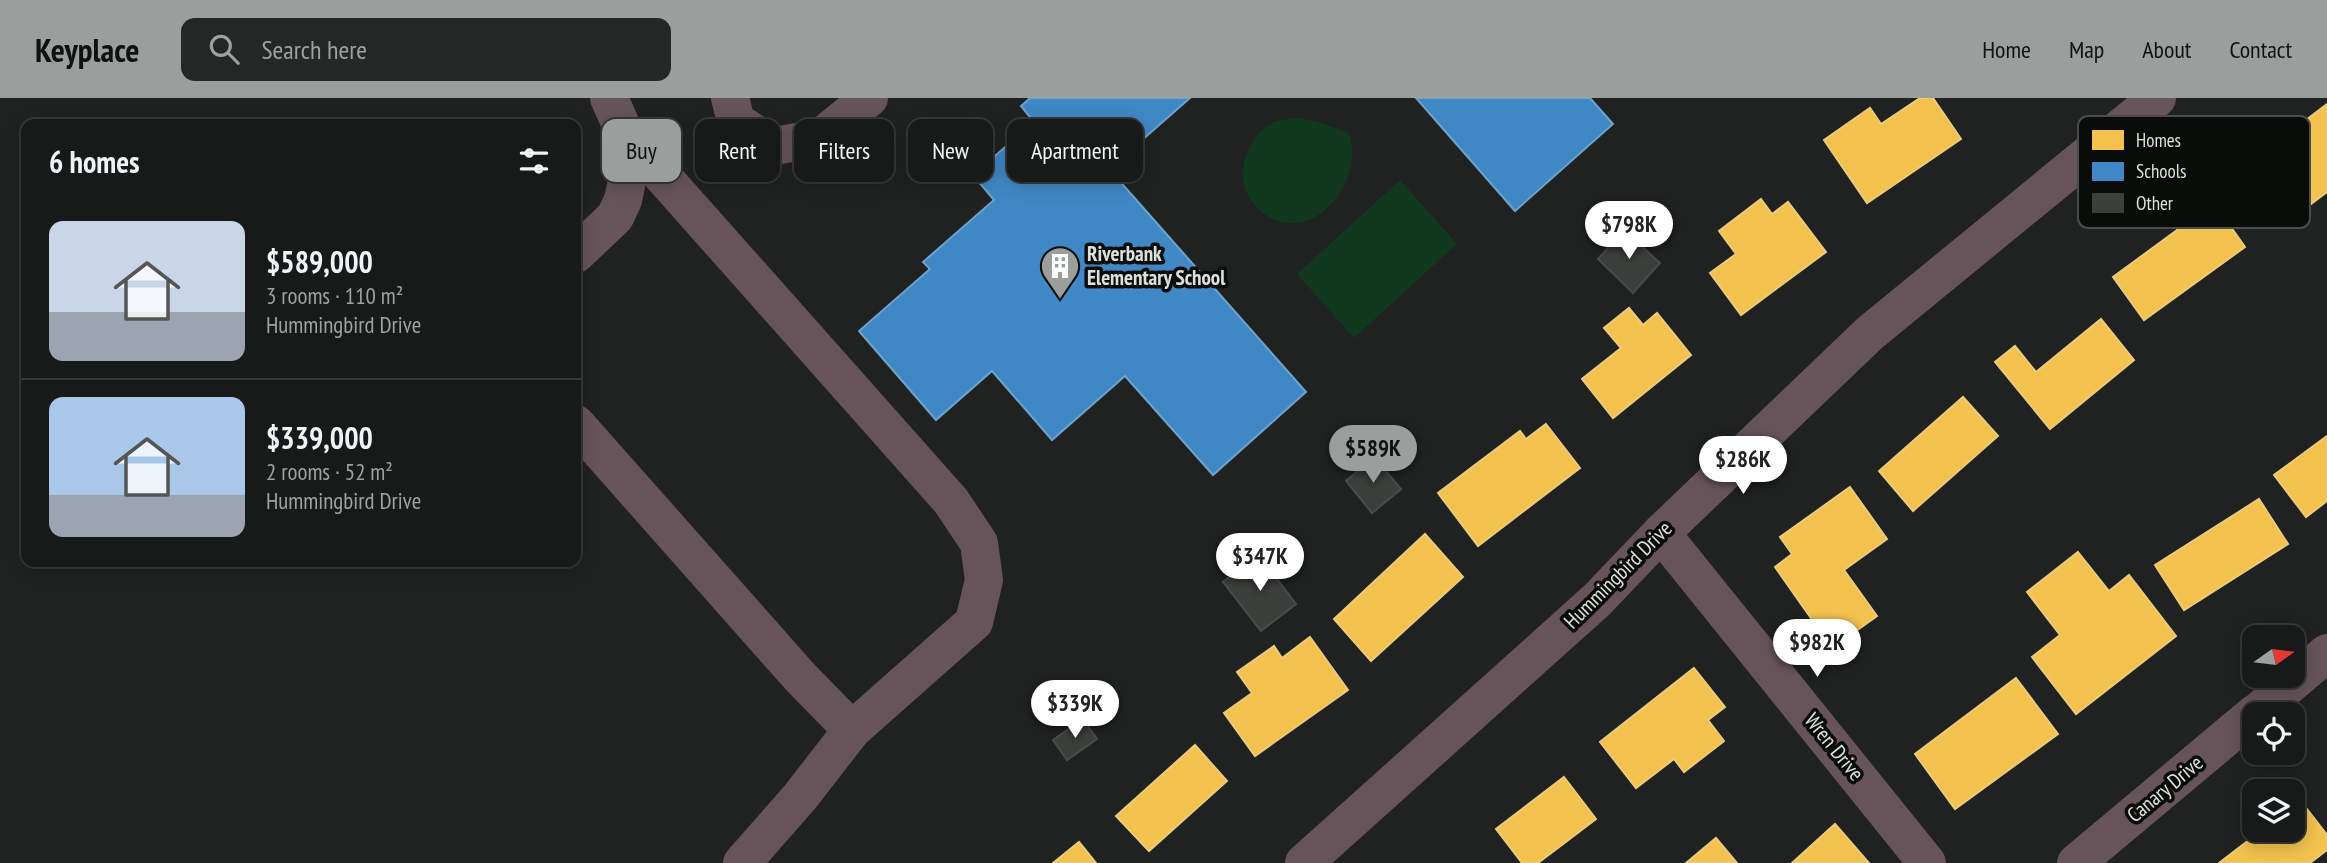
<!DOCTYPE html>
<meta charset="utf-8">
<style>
:root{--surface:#171a18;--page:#242725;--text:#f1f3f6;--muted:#9ea1a2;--line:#363837;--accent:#9a9e9c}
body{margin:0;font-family:"PT Sans Narrow",sans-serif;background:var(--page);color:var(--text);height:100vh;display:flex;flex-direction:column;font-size:26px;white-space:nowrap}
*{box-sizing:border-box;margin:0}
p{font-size:23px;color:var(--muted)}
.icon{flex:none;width:38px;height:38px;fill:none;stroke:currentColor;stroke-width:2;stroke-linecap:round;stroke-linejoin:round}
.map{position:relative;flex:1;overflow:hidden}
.drawer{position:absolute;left:21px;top:21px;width:560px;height:448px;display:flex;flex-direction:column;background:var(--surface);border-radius:14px;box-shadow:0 4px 18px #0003,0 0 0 2px var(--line)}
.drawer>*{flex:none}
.hud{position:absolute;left:602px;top:21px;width:665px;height:63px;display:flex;gap:14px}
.needle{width:46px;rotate:76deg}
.buttons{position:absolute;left:2242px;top:527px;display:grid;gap:14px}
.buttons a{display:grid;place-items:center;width:63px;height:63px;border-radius:14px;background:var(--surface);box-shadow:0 4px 18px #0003,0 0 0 2px var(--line);font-size:35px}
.price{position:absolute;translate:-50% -60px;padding:0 16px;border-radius:24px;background:#fff;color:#222;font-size:23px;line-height:46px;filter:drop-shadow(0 2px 4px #0008)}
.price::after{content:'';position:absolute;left:50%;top:42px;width:21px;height:16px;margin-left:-10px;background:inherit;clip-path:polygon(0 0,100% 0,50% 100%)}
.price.selected{background:var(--accent);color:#111}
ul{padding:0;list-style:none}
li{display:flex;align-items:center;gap:21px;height:175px;padding:0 28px}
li+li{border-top:2px solid var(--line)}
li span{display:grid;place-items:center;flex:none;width:196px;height:140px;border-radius:14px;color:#555}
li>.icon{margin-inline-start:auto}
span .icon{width:84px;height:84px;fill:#fffc;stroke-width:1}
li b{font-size:30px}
h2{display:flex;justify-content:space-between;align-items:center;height:84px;padding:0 28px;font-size:30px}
.chip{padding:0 24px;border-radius:14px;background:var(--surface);box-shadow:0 4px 18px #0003,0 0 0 2px var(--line);font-size:24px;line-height:63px}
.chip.selected{background:var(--accent);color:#111}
header{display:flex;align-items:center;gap:42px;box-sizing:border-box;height:98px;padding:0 35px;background:var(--accent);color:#111}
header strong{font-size:33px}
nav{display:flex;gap:38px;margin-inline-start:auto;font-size:24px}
.search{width:490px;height:63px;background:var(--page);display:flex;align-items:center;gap:18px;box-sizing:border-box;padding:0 24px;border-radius:14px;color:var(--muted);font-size:26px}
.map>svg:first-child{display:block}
.green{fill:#0f381d}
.homes{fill:#f2c14e;stroke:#eccb79;stroke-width:2}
.schools{fill:#3f88c5;stroke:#6ea3cc;stroke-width:2}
.building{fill:#3c3f3c;stroke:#494c4a;stroke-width:2}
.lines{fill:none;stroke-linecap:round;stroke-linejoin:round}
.minor{stroke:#66545a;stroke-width:38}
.labels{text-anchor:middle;stroke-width:7;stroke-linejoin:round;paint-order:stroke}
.poi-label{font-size:21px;font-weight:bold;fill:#dde1de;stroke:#0a0c0a;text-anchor:start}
.street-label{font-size:21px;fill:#dde1de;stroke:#0a0c0a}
.key{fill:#0a0c0a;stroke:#494c4a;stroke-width:2}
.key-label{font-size:19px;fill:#dde1de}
</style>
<header>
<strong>Keyplace</strong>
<div class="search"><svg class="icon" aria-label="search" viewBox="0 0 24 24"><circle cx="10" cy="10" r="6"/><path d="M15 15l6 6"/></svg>Search here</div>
<nav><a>Home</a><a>Map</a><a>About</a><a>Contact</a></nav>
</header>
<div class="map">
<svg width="2327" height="765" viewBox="0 0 2327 765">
<rect width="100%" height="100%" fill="#1f2220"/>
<!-- green -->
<g class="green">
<path d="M1298 20 1322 25 1349 35C1356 58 1351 80 1336 100 1293 159 1218 103 1251 48 1264 25 1272 22 1298 20Z"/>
<path d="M1400 82 1457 146 1354 240 1297 176Z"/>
</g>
<!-- homes -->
<g class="homes">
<path d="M1920 0H1933L1961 41 1867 105 1824 42 1870 10 1881 26Z"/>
<path d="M2327 6V94L2295 118 2286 106 2260 126 2227 82Z"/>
<path d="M1761 101 1772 116 1788 104 1826 154 1741 217 1710 175 1736 156 1719 133Z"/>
<path d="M2214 105 2245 149 2144 222 2113 179Z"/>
<path d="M1629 210 1643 227 1657 215 1691 257 1613 320 1582 281 1621 250 1604 230Z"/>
<path d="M2101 221 2134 262 2050 331 1995 264 2015 248 2036 274Z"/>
<path d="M1963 299 1998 338 1913 413 1879 373Z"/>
<path d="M1546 326 1580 370 1478 448 1438 395 1520 333 1526 341Z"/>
<path d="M2327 338V403L2306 419 2274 377Z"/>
<path d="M1850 389 1887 441 1844 472 1877 518 1832 550 1775 469 1792 456 1780 439Z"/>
<path d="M2259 401 2288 446 2184 512 2155 467Z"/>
<path d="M1425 436 1463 479 1371 563 1334 521Z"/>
<path d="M2078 454 2109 493 2129 477 2176 538 2076 616 2032 559 2060 537 2027 494Z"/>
<path d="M1310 539 1348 592 1255 658 1224 615 1252 595 1237 574 1274 548 1282 560Z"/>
<path d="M1694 570 1725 609 1708 622 1724 643 1684 674 1674 661 1636 690 1600 644Z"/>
<path d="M2016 580 2058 636 1955 711 1915 656Z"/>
<path d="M1195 647 1227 683 1149 753 1116 718Z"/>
<path d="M1564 679 1596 721 1538 765H1522L1496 731Z"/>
<path d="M2300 702 2327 737V752L2310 765H2219L2262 732H2292V708Z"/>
<path d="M1835 726 1869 765H1792Z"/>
<path d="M1716 740 1737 765H1686Z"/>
<path d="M1079 744 1096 765H1053Z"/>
</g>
<!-- schools -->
<g class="schools">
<path d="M1030 0H1190L1109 71 1306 294 1213 377 1125 278 1052 342 992 273 936 322 859 233 930 171 923 164 994 102 973 77 1034 24 1021 8Z"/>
<path d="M1416 0H1590L1613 26 1515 113Z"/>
</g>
<!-- building -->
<g class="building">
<path d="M1624 132 1660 165 1633 195 1598 161Z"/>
<path d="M1374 359 1401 391 1372 415 1346 383Z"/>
<path d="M1259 457 1296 506 1261 533 1223 484Z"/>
<path d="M1083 621 1097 641 1067 662 1053 642Z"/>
</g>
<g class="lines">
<!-- minor -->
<g class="minor">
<path d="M730 0 736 23 774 48 820 40 869 0"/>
<path d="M576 156 615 119 623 102 630 68 625 36 609 0"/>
<path d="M576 326 801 580 852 632 974 524 984 482 979 445 951 403 625 36"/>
<path d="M1661 435 1927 765"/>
<path d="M2255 616 2327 555"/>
<path d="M742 765 800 699 852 632"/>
<path d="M1304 765 1597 502 1661 435 1870 235 2157 0"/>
<path d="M2076 765 2254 616"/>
</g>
</g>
<!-- icons -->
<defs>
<g id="building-pin" transform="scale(2.0125)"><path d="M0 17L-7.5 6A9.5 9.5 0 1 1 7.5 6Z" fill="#9a9e9c" stroke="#0a0c0a"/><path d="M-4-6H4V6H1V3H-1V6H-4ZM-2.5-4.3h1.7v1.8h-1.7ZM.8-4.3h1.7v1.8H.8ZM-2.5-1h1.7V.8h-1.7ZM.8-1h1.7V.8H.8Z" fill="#fff"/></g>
</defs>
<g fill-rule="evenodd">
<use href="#building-pin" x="1060" y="168"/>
</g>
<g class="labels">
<!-- poi labels -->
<g class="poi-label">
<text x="1087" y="163">Riverbank<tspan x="1087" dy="24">Elementary School</tspan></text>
</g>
<!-- street labels -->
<g class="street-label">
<text transform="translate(1618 477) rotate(-45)" y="7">Hummingbird Drive</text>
<text transform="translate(1834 649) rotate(51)" y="7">Wren Drive</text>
<text transform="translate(2165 691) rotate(-40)" y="7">Canary Drive</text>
</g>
</g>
<!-- legend -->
<rect x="2078" y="18" width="232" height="112" rx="10" class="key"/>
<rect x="2092" y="32" width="32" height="20" fill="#f2c14e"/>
<rect x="2092" y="64" width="32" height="19" fill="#3f88c5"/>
<rect x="2092" y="95" width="32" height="20" fill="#3c3f3c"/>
<g class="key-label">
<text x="2136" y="49">Homes</text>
<text x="2136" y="80">Schools</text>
<text x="2136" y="112">Other</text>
</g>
</svg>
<div class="buttons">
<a><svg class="needle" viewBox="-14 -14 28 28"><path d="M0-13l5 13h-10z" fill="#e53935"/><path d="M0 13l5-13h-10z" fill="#9ea1a2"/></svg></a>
<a><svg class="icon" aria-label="locate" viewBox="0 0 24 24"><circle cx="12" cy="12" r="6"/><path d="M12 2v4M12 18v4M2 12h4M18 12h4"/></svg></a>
<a><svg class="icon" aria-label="layers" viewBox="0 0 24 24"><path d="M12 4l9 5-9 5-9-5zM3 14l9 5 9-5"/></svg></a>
</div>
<b class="price" style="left:1629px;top:163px">$798K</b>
<b class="price selected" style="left:1373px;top:387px">$589K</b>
<b class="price" style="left:1743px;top:398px">$286K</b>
<b class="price" style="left:1260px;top:495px">$347K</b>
<b class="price" style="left:1817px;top:581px">$982K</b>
<b class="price" style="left:1075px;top:642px">$339K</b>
<div class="hud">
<a class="chip selected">Buy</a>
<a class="chip">Rent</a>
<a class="chip">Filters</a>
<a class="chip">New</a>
<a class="chip">Apartment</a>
</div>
<section class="drawer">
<h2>6 homes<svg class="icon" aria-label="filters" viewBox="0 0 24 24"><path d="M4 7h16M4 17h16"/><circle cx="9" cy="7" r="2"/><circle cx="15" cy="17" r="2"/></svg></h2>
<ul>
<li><span style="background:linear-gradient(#c9d6e8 65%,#9aa5b1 0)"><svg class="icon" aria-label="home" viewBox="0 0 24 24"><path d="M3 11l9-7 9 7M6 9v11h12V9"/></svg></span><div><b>$589,000</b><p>3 rooms · 110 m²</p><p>Hummingbird Drive</p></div></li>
<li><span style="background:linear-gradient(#a9c7e8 70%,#9aa5b1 0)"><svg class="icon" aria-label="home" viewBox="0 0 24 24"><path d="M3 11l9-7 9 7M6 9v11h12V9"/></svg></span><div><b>$339,000</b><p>2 rooms · 52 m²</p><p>Hummingbird Drive</p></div></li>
</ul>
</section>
</div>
